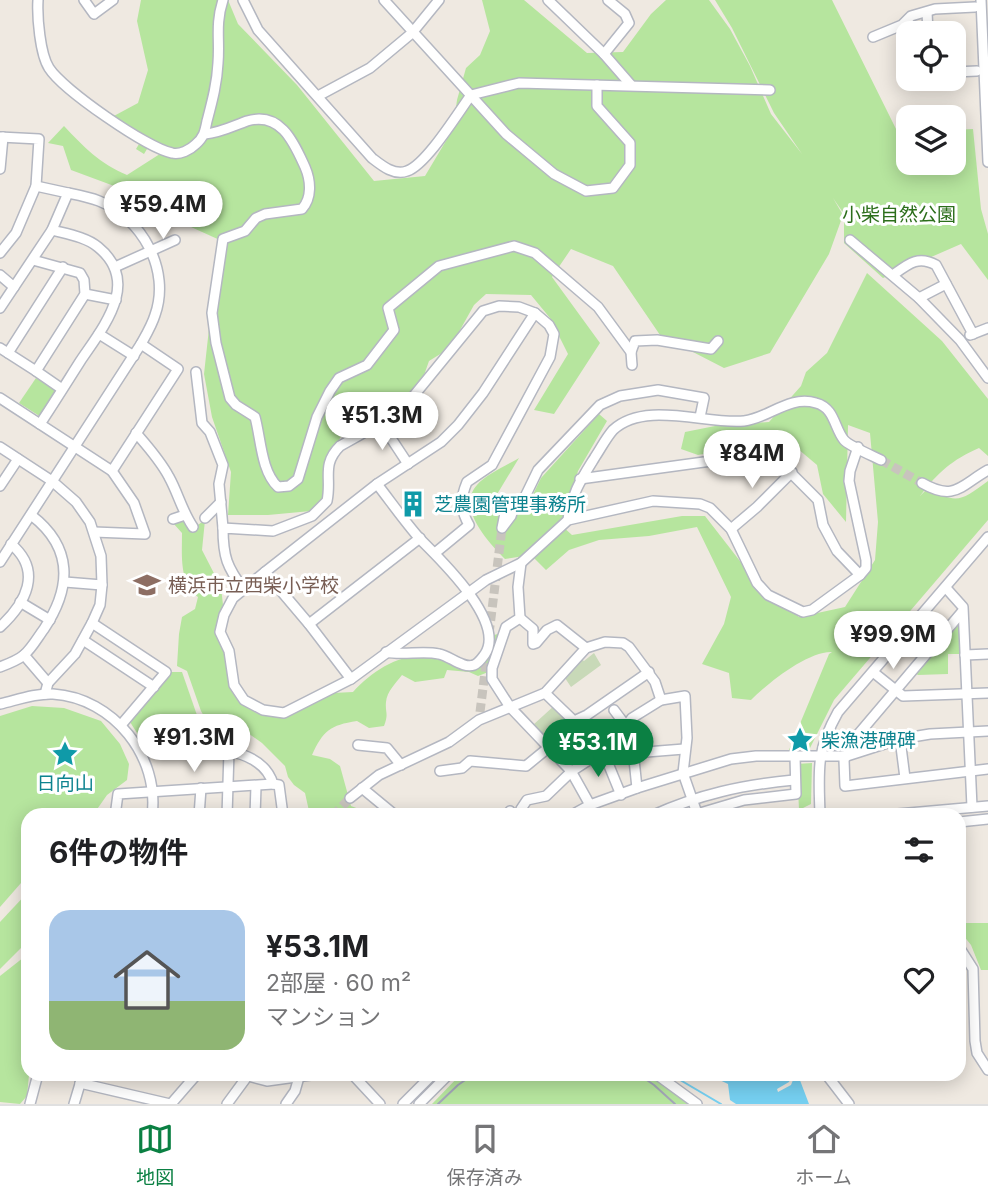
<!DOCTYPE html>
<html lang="ja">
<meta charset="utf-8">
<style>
:root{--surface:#fff;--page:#f2f2f2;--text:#202124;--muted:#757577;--line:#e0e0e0;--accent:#0b8043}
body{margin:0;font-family:Inter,"Noto Sans JP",sans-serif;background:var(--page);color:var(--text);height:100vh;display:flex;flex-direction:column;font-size:26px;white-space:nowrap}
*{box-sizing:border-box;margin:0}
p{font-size:23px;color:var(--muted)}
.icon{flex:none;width:38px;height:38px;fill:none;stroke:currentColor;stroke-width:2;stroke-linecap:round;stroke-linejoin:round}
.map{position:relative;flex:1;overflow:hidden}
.side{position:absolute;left:21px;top:808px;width:945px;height:273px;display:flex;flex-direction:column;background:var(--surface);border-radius:21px;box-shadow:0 4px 18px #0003}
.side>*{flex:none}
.buttons{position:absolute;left:896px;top:21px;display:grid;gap:14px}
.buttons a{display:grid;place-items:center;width:70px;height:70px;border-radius:14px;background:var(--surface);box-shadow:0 4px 18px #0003;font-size:35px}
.price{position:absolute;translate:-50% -60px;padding:0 16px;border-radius:24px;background:#fff;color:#222;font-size:23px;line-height:46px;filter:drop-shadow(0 2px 4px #0008)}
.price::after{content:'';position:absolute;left:50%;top:42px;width:21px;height:16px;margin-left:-10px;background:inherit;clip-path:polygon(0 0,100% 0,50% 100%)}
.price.current{background:var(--accent);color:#fff}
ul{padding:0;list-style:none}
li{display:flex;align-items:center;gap:21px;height:175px;padding:0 28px}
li+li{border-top:2px solid var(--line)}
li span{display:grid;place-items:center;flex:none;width:196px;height:140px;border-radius:21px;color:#555}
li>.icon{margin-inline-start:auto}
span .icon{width:84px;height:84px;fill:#fffc;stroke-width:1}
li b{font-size:30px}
h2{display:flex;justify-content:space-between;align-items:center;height:84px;padding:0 28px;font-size:30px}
.dock{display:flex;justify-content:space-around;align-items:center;height:98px;border-top:2px solid var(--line);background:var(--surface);font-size:19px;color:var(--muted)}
.dock a{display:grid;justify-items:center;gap:4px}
.dock .current{color:var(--accent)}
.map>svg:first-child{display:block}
.green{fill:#b6e59e}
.cemetery{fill:#c8d9b8}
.water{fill:#75cff0}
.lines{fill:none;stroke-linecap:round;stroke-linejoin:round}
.stream{stroke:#75cff0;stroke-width:2}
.minor-tunnel{stroke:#c8c4bd;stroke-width:9;stroke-dasharray:9 4.5;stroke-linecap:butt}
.minor-casing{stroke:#b4b7c1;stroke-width:12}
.minor{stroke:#fff;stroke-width:9}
.tram{stroke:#a3a6b8;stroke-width:2}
.labels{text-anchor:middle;stroke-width:6;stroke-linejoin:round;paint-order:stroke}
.park-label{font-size:19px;fill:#2c6e1b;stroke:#fff}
.culture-label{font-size:19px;fill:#0d838f;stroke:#fff;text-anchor:start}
.education-label{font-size:19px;fill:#785e54;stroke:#fff;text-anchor:start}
</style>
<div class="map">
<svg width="988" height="1104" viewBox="0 0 988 1104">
<rect width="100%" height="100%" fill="#efe9e1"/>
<!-- green -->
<g class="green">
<path d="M141 0H228L238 24 297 85 374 181 425 176 453 129 457 100 466 68 480 55 490 31 482 0H524L587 53 623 52 651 14 666 0H709L730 29 750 66 771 114 802 154 774 113 732 28 715 0H832L898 133 908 132V163H954V130L973 129 981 209 988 234V280L961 244 883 278 844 243V214L833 198 843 215 829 254 770 353 724 368 660 335 613 266 571 249 552 277 600 343 554 414 534 410 568 354 550 318 531 295 486 294 474 305 450 348 429 361 423 378 409 396 388 410 343 432 329 461 326 496 311 511 268 515H228L231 472 212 417 204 374 214 283 222 241 191 227 133 193 71 170 63 146 48 143 64 126C83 146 100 164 127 175L163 152 150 144 144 154 136 149 142 139 112 117 138 103 148 70 137 21Z"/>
<path d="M867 273 942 341 988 399V456L979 448C952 460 938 472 920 496L927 489C958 504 961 501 988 481V520L834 700 809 750H789L829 654 832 652C808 651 768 683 751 700L732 698 729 673 702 664 724 624 731 597 697 527 649 536 599 540 569 550 546 570 531 555 505 559C489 543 456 508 477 485 485 475 507 465 519 458L496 496V503L526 509 541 478 599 414 607 421 578 471 562 526 572 535 682 516H705L757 583 799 617 845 607 875 560 878 522 870 433 848 425 846 522 823 494 817 465 785 438 698 455 681 449 685 432 715 426 769 422 801 386 806 372 827 353Z"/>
<path d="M36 378 59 391 41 417 19 403Z"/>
<path d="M183 520 192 529 205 520 202 550 221 587 223 605 216 631 225 649 229 680 237 697 256 713 283 718 333 693 353 692C373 670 401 652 432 656 447 658 462 663 476 667L491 636 501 633 491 671 478 676 469 672 447 670 444 678 415 682 402 675C396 683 387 691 386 702 385 713 389 713 384 726L369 728 357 721C330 725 323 731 312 755L330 759 340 766 351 806 375 815H307L309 811 305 793 294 785 288 777 285 766 262 743 245 731 209 725 201 711 187 671 177 666 179 634 182 617 195 609 198 597C179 582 182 556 182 533L173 523Z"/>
<path d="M955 624 962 628 961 654H948V674L918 675 914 672Z"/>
<path d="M171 672H182L199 721 148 750 130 722Z"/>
<path d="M32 706 64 708 101 721 120 744 129 764 127 780 107 795 93 815 28 816V875L0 907V716Z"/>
<path d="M812 763 811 804 799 810 797 764Z"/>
<path d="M28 892V941L0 969V922Z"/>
<path d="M959 923H988V970H981L971 945 959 930Z"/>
<path d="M28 954 29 1075 27 1096 20 1104 0 1102V976Z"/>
<path d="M461 1074 650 1075 691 1104H432Z"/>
</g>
<!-- cemetery -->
<g class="cemetery">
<path d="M594 653 601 665 571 687 565 678 580 658 584 661Z"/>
<path d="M555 705 583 721 578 730 570 736V740L555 749 533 725Z"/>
</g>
<!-- water -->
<path class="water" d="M709 1075H792L789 1082 777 1089 778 1092 791 1085 795 1075H798L809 1104H736L730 1100 728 1084Z"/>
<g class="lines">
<!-- stream -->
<path class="stream" d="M670 1074 721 1104"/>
<!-- minor-tunnel -->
<g class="minor-tunnel">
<path d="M881 460 922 483"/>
<path d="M489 634 502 528"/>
<path d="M480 712 488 648"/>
<path d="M333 816 350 798"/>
</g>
<!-- minor casing -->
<g class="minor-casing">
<g id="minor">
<path d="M38 0C37 17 40 54 49 68 63 90 147 148 172 153 180 155 190 150 196 144 204 137 205 131 207 121 212 102 217 84 218 63 220 39 215 25 223 0"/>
<path d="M84 0 94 14 113 0"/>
<path d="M243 0 258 30 372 158C381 165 394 176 407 171 426 165 458 113 471 95L519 83 770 90"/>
<path d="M384 0 506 134 554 174 586 191 613 188 630 165V143L597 106V85"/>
<path d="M548 0 604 54 631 85"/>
<path d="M981 0 988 162"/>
<path d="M927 12 928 33"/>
<path d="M873 37 902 25 911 16 935 9 975 7"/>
<path d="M604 54 629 23 625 14 608 0"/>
<path d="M954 72 977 71"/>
<path d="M318 96 370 68 412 33 439 0"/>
<path d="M205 134C220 133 233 126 247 121 281 111 294 143 305 167 311 181 312 198 302 209L265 214 256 218 245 231 223 239 212 313 216 343 230 398 236 405 255 417C261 439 261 471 278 487L289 486 298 479 317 417 330 391 339 378 367 365 394 330 388 308 439 266 514 246 535 253 598 307 631 352 632 365"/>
<path d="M0 137 39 139 36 186 16 233 0 253"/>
<path d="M0 169 3 137"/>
<path d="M850 240 919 298 960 340 988 378"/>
<path d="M115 267 175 240"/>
<path d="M0 275 14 287"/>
<path d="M893 275C908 264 918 255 936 265L973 334"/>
<path d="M85 294 116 300"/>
<path d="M919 298 946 284"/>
<path d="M0 308 52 230 68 193 36 186"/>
<path d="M99 334 134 356"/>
<path d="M970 335 988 328"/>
<path d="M0 348 36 371 85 294 84 280 80 273 33 260"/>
<path d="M631 352 635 341 657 340 711 349 718 341"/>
<path d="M8 353 63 267"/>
<path d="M36 371 62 389"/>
<path d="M196 372 202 423 210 432 223 465 219 484 223 528"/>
<path d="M0 398 112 471"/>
<path d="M381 423 408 464"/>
<path d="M40 424C54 403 67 382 81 360 104 326 141 282 98 247 86 237 67 234 52 230"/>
<path d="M136 433C148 447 160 460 169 477 178 493 182 511 193 527"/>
<path d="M0 447 52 481 76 502 90 522 101 556 102 585 100 605 92 623 75 654 48 683 45 694"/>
<path d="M580 479 755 455 775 457 818 500 823 525 837 551 860 575"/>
<path d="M922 483C955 502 961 485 988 470"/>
<path d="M377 484C391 502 405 522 420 539 441 560 506 622 485 654 482 658 479 663 474 665 463 669 450 656 439 654 422 650 403 656 386 652"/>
<path d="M0 486 18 459"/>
<path d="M521 505 538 470 600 405 620 396 658 390 704 398 700 417"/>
<path d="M506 508 513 510 511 516 502 528Z"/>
<path d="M205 518 221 502"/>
<path d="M173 519 185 515"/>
<path d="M568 520C571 494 582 478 595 457 601 448 606 438 613 430 645 400 707 425 744 421 769 418 789 395 816 403 835 408 834 428 844 440 849 446 873 456 881 460"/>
<path d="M731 529 757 507 792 472"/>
<path d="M94 532 145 534 134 503 112 471 178 369 141 344"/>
<path d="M0 562 141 344C146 335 152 325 155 315 171 270 142 218 99 201 89 197 78 195 68 193"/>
<path d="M521 563 518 587 520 618 506 627 492 668V679L510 707 571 771 590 805"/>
<path d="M265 572 309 624 351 679 486 580 521 563 568 520 653 501 700 504 710 508 731 529 757 583 768 595 803 612 812 610 860 575 866 568V560L849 481 850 471 858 447"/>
<path d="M65 582 102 585"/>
<path d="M946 588 963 607 972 807"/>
<path d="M244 590C227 567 223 557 223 528L273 531 312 516 327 501C332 478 321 465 340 446L381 423 407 404 483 311 499 306 519 307 535 313 549 325 554 334 550 357 492 465 467 482C460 499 460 509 469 525L435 553"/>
<path d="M20 602 50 620"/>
<path d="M962 612 856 737 844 760 845 786 988 769"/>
<path d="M520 618 533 629V644L536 643 547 630 557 625 586 648"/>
<path d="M92 623 166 672 121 725"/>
<path d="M309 624 420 538"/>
<path d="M0 627C26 603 43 571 11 544"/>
<path d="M83 640 154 687"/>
<path d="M24 655 48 683"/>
<path d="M965 655 988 654"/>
<path d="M0 667C8 664 18 660 24 655 32 648 38 637 44 629 72 587 73 547 31 515"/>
<path d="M873 672 903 696 988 693"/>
<path d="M351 679 284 713 263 710 244 700 234 685 229 651 220 632 224 615 233 598 265 572 377 484 441 442 458 425 483 393 535 313"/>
<path d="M545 693 574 721 587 715 649 672"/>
<path d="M0 704C17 700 35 693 53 694 114 698 160 757 152 816"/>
<path d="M614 710 626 726"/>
<path d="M623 738 633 750 637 788"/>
<path d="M900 739 905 778"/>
<path d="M358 745 387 748 401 765"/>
<path d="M603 751 621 795"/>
<path d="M634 753 684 749"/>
<path d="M440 771 462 768 470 761 526 766 548 748"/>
<path d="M362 788 396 816"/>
<path d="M350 798 379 775 449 742 479 720 545 693 586 648 605 642 623 643 629 647 655 682 661 700"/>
<path d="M521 809 527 800 546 796 572 771 623 738 626 726 632 718 661 700 685 696 687 738 683 773 698 816"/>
<path d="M115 816 118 794 273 784"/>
<path d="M199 816 201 788"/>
<path d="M227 816 229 751C248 755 267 763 273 784L279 785 283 815 287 816"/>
<path d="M255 816 256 786"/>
<path d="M506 816 510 811"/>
<path d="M570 816 590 805 637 788 731 759 756 756H847L900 739 930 734 988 731"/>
<path d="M651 816C700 794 742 785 794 780"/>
<path d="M690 816 744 800 796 794 795 756"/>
<path d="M820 816C819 771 815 753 838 712L988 537"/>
<path d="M875 816 988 806"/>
<path d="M959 822 988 819"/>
<path d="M959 947 973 969 975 1041 977 1053 988 1070"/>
<path d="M241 1074 267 1081 318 1074"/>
<path d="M352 1074 380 1104"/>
<path d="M656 1074 697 1104"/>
<path d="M826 1074 849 1104"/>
<path d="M80 1083 170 1104"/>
<path d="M30 1104 38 1074"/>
<path d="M74 1104 83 1074"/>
<path d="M171 1104 197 1074"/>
<path d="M227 1104 249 1074"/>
<path d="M286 1104 295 1091 299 1077"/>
<path d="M403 1104 433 1074"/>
<path d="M419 1104 449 1074"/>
</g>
</g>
<!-- minor -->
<use href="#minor" class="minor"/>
<!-- tram -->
<g class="tram">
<path d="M638 1074 654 1085 675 1104"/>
<path d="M438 1104 458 1085 474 1074"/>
</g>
</g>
<!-- icons -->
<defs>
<g id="building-bare" transform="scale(2.1)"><path d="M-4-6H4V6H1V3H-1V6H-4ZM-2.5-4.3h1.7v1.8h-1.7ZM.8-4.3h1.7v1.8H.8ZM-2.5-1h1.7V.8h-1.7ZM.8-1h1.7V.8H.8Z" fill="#0f9aa8" stroke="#fff" stroke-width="2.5" paint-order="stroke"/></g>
<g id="school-bare" transform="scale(2.1)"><path d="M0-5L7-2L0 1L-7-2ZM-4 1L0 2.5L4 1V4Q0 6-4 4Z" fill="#8d6e63" stroke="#fff" stroke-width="2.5" paint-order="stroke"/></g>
<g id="sight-bare" transform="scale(2.1)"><path d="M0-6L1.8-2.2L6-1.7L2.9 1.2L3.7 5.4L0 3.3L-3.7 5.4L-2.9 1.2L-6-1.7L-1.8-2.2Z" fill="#0f9aa8" stroke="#fff" stroke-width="2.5" paint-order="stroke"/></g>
</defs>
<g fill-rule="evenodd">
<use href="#building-bare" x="413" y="504"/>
<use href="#school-bare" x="147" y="585"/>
<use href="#sight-bare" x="800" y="740"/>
<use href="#sight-bare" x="65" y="754"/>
</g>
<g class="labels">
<!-- park labels -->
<g class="park-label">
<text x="899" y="221">小柴自然公園</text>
</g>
<!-- culture labels -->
<g class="culture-label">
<text x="434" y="511">芝農園管理事務所</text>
<text x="821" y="747">柴漁港碑碑</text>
<text x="65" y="790" text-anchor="middle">日向山</text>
</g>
<!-- education labels -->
<g class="education-label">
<text x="168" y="592">横浜市立西柴小学校</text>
</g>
</g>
</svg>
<div class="buttons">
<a><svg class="icon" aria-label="locate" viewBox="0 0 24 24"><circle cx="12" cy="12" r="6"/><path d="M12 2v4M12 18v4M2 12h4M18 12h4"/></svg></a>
<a><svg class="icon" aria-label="layers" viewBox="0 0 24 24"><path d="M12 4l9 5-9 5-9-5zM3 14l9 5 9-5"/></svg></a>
</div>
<b class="price" style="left:163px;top:241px">¥59.4M</b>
<b class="price" style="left:382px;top:452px">¥51.3M</b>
<b class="price" style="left:752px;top:490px">¥84M</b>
<b class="price" style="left:893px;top:671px">¥99.9M</b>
<b class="price" style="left:194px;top:774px">¥91.3M</b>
<b class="price current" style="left:598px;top:779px">¥53.1M</b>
<section class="side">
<h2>6件の物件<svg class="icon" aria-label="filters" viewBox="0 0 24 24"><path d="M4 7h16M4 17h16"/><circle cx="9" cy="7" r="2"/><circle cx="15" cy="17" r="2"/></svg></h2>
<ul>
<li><span style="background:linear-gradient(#a9c7e8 65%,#8fb573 0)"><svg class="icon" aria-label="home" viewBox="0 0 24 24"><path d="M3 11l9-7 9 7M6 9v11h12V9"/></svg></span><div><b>¥53.1M</b><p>2部屋 · 60 m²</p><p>マンション</p></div><svg class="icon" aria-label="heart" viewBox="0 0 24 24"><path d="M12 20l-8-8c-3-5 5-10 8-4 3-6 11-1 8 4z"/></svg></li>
</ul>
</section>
</div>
<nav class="dock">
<a class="current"><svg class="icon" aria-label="map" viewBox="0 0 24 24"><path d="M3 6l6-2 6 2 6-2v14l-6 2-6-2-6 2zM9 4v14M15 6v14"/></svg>地図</a>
<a><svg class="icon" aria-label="saved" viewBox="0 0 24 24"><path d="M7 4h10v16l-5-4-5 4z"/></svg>保存済み</a>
<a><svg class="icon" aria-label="home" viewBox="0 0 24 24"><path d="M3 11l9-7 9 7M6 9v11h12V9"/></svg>ホーム</a>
</nav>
